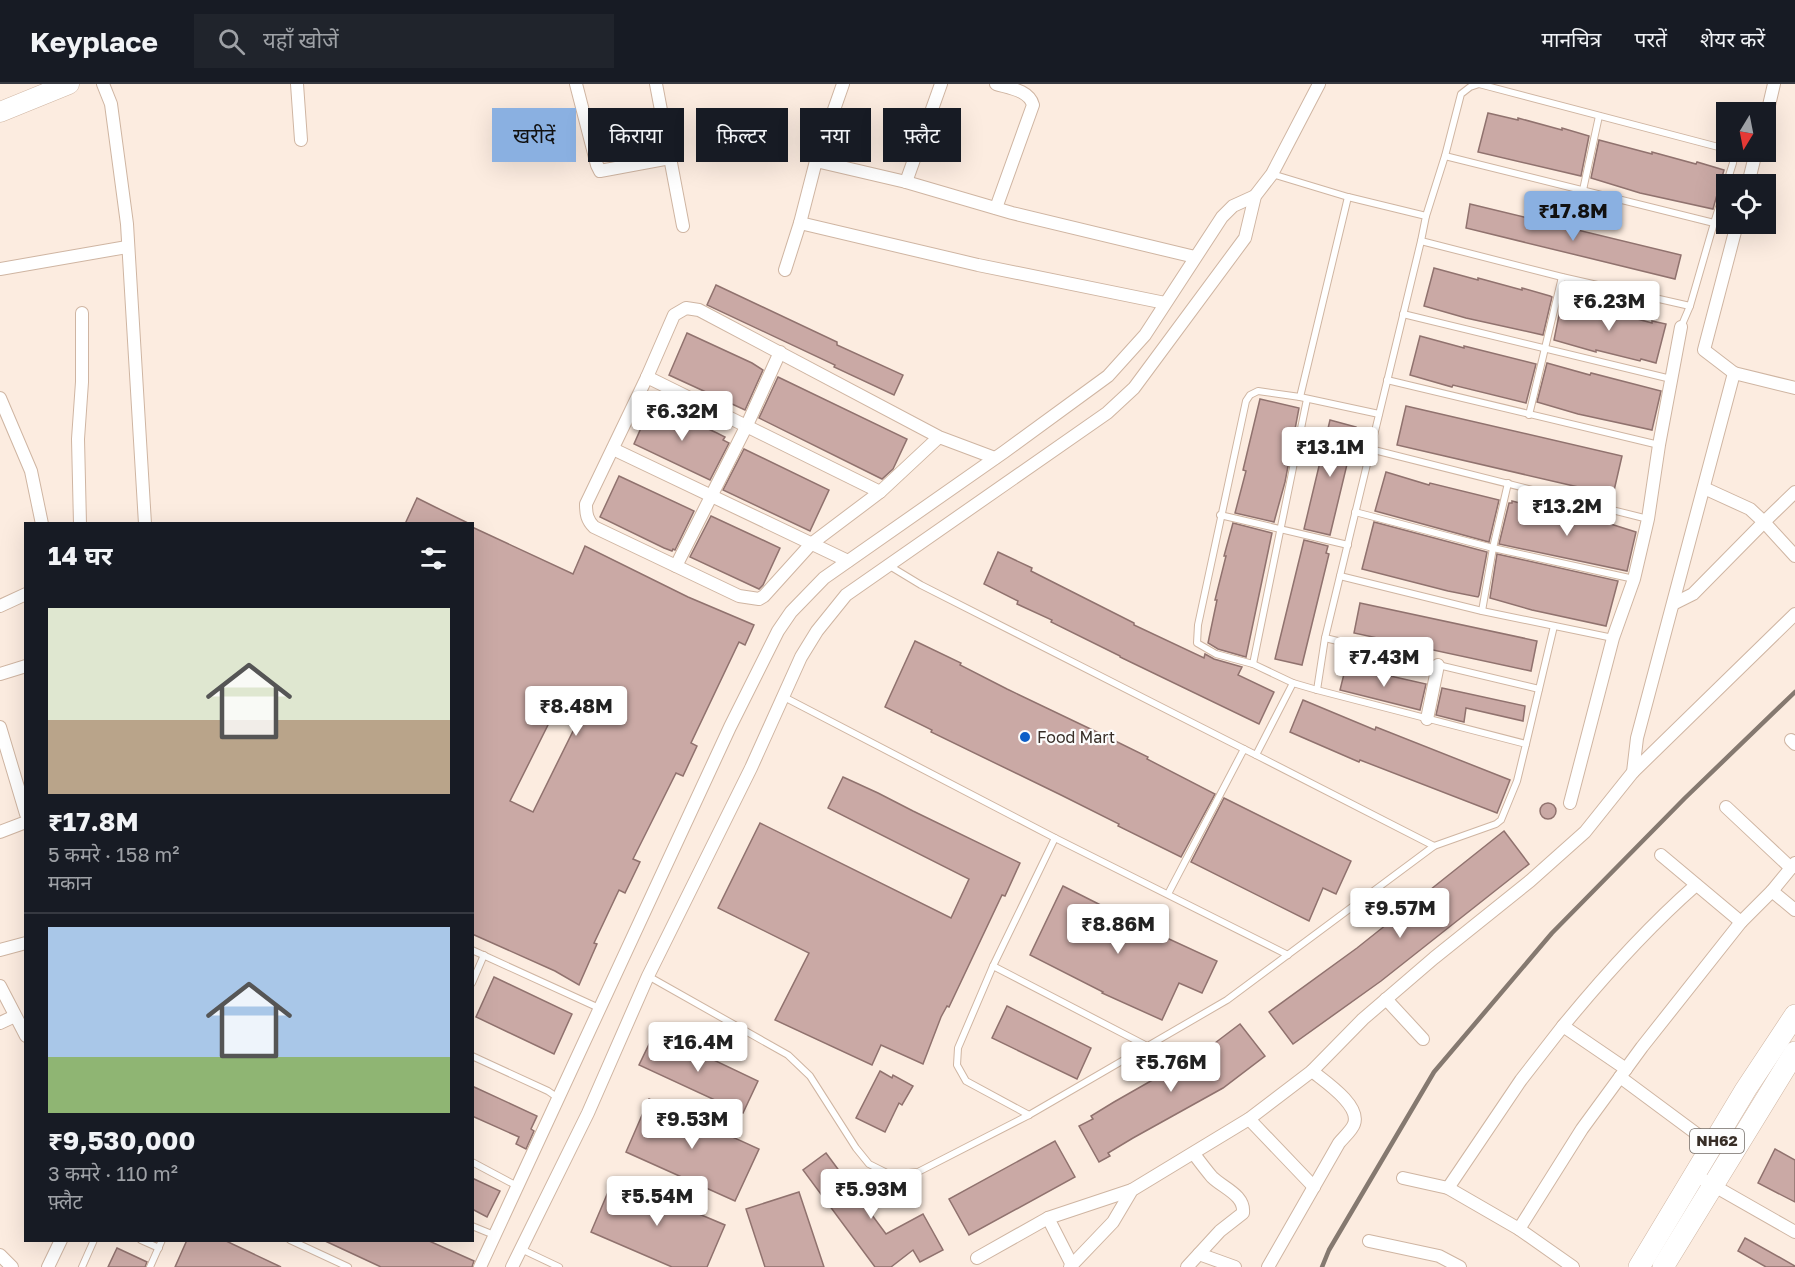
<!DOCTYPE html>
<html lang="hi">
<meta charset="utf-8">
<style>
:root{--surface:#171b24;--page:#20242c;--text:#f1f3f6;--muted:#9ea1a6;--line:#363941;--accent:#8ab0e1}
body{margin:0;font-family:"Golos Text","Noto Sans Devanagari",sans-serif;background:var(--page);color:var(--text);height:100vh;display:flex;flex-direction:column;font-size:22px;white-space:nowrap}
*{box-sizing:border-box;margin:0}
p{font-size:20px;color:var(--muted)}
.icon{flex:none;width:33px;height:33px;fill:none;stroke:currentColor;stroke-width:2;stroke-linecap:round;stroke-linejoin:round}
.map{position:relative;flex:1;overflow:hidden}
.panel{position:absolute;left:24px;top:438px;width:450px;height:720px;display:flex;flex-direction:column;background:var(--surface);border-radius:0px;box-shadow:0 6px 24px #0002}
.panel>*{flex:none}
.hud{position:absolute;left:492px;top:24px;width:570px;height:54px;display:flex;gap:12px}
.needle{width:39px;rotate:190deg}
.controls{position:absolute;left:1716px;top:18px;display:grid;gap:12px}
.controls a{display:grid;place-items:center;width:60px;height:60px;border-radius:0px;background:var(--surface);box-shadow:0 6px 24px #0002;font-size:30px}
.price{position:absolute;translate:-50% -51px;padding:0 14px;border-radius:6px;background:#fff;color:#222;font-size:20px;line-height:39px;filter:drop-shadow(0 2px 3px #0008)}
.price::after{content:'';position:absolute;left:50%;top:36px;width:18px;height:14px;margin-left:-9px;background:inherit;clip-path:polygon(0 0,100% 0,50% 100%)}
.price.selected{background:var(--accent);color:#111}
ul{padding:0;list-style:none}
li{display:grid;align-content:center;gap:12px;height:318px;padding:0 24px}
li+li{border-top:2px solid var(--line)}
li span{display:grid;place-items:center;height:186px;border-radius:0px;color:#555}
li>.icon{margin-inline-start:auto}
span .icon{width:108px;height:108px;fill:#fffc;stroke-width:1}
li b{font-size:26px}
h2{display:flex;justify-content:space-between;align-items:center;height:72px;padding:0 24px;font-size:26px}
.chip{padding:0 21px;border-radius:0px;background:var(--surface);box-shadow:0 6px 24px #0002;font-size:21px;line-height:54px}
.chip.selected{background:var(--accent);color:#111}
header{display:flex;align-items:center;gap:36px;box-sizing:border-box;height:84px;padding:0 30px;background:var(--surface);border-bottom:2px solid var(--line)}
header strong{font-size:28px}
nav{display:flex;gap:33px;margin-inline-start:auto;font-size:21px}
.search{width:420px;height:54px;background:var(--page);display:flex;align-items:center;gap:15px;box-sizing:border-box;padding:0 21px;border-radius:0px;color:var(--muted);font-size:22px}
.map>svg:first-child{display:block}
.building{fill:#caa9a5;stroke:#90726e;stroke-width:1.5;fill-rule:evenodd}
.lines{fill:none;stroke-linecap:round;stroke-linejoin:round}
.service-casing{stroke:#cfb5a2;stroke-width:8}
.minor-casing{stroke:#cfb5a2;stroke-width:14}
.primary-casing{stroke:#cfb5a2;stroke-width:21}
.trunk-casing{stroke:#cfb5a2;stroke-width:22}
.service{stroke:#fff;stroke-width:6}
.minor{stroke:#fff;stroke-width:12}
.primary{stroke:#fff;stroke-width:20}
.trunk{stroke:#fff;stroke-width:21}
.rail{stroke:#857970;stroke-width:4.5}
.poi-dot{fill:#0d5ec8;stroke:#fdfdfd;stroke-width:2}
.labels{text-anchor:middle;stroke-width:4.5;stroke-linejoin:round;paint-order:stroke}
.shield{fill:#fdfdfd;stroke:#736c67;stroke-width:1.5}
.shield-label{font-size:15px;font-weight:bold;fill:#382e27}
.poi-label{font-size:16px;fill:#382e27;stroke:#fdfdfd;text-anchor:start}
</style>
<header>
<strong>Keyplace</strong>
<div class="search"><svg class="icon" aria-label="search" viewBox="0 0 24 24"><circle cx="10" cy="10" r="6"/><path d="M15 15l6 6"/></svg>यहाँ खोजें</div>
<nav><a>मानचित्र</a><a>परतें</a><a>शेयर करें</a></nav>
</header>
<div class="map">
<svg width="1795" height="1183" viewBox="0 0 1795 1183">
<rect width="100%" height="100%" fill="#fcece0"/>
<!-- building -->
<g class="building">
<path d="M1488 29 1518 36V34L1562 46V44L1589 52 1581 92 1478 68Z"/>
<path d="M1599 56 1652 70V68L1696 80 1697 78 1724 86 1713 125 1640 109 1591 94Z"/>
<path d="M1470 120 1681 171 1675 195 1466 144Z"/>
<path d="M1434 184 1478 196V194L1522 206V204L1550 212 1552 213 1543 251 1466 234 1424 222Z"/>
<path d="M716 201 837 258V261L903 291 894 311 834 283 835 281 707 221Z"/>
<path d="M1562 216 1608 228V227L1652 239V237L1666 240 1656 279 1641 275 1640 277 1596 266V268L1554 256Z"/>
<path d="M687 249 752 279 763 286 745 326 669 291Z"/>
<path d="M1420 252 1464 264V262L1536 280 1526 319 1453 301 1452 303 1410 291Z"/>
<path d="M1547 279 1590 291 1591 289 1661 307 1652 346 1578 330 1537 318Z"/>
<path d="M778 293 907 355 893 385 882 395 759 334Z"/>
<path d="M1260 315 1299 324 1285 398 1274 438 1235 429 1246 387 1243 386Z"/>
<path d="M652 319 717 349 725 353 723 356 729 359 710 396 634 360Z"/>
<path d="M1406 322 1622 372 1613 411 1397 361Z"/>
<path d="M1330 336 1356 343 1330 451 1304 445Z"/>
<path d="M744 365 829 406 810 447 723 406Z"/>
<path d="M1386 388 1429 401 1430 399 1499 416 1489 458 1375 427Z"/>
<path d="M619 392 694 427 675 466 673 465 672 467 664 464 600 433Z"/>
<path d="M417 414 435 423 470 440H405Z"/>
<path d="M1512 417 1600 439 1601 437 1636 448 1627 487 1499 460 1509 419H1512Z"/>
<path d="M711 432 780 464 763 501 759 505 690 473Z"/>
<path d="M1374 438 1487 468 1479 511 1478 513 1448 507 1362 485Z"/>
<path d="M1233 439 1272 449 1246 573 1218 565 1208 559 1217 516H1215L1226 472H1224Z"/>
<path d="M472 443 573 490 585 462 688 513 754 541 745 561 739 558 691 659 697 662 683 692 676 689 633 775 640 778 625 809 619 806 594 859 597 860 579 901 555 887 472 850ZM553 631 576 641 533 728 510 717Z"/>
<path d="M1304 456 1328 462 1326 469 1329 470 1302 581 1275 575Z"/>
<path d="M998 468 1032 484 1031 487 1134 539V541L1204 574 1205 570 1214 575 1242 583 1238 591 1274 608 1259 640 1120 573V572L1051 538 1052 536 1017 520 1018 517 984 500Z"/>
<path d="M1497 470 1618 497 1606 542 1532 526 1490 514Z"/>
<path d="M1360 519 1537 557 1531 587 1354 549Z"/>
<path d="M915 557 961 579 960 581 1007 605 1101 650 1148 673 1147 675 1215 710 1181 773 1118 742 1119 740 1061 711 931 648 932 646 885 623Z"/>
<path d="M1346 582 1426 600 1420 626 1340 606Z"/>
<path d="M1442 604 1525 622 1523 637 1466 624 1464 638 1436 631Z"/>
<path d="M1303 616 1375 646 1376 643 1510 696 1497 729 1360 676 1359 678 1290 648Z"/>
<path d="M843 693 878 709 913 727 1020 779 1005 812 1002 811 949 923 947 922 941 933 923 980 881 961 872 981 775 936 809 869 718 824 760 739 951 834 969 795 828 724Z"/>
<path d="M1224 714 1351 777 1336 810 1323 804 1309 837 1191 778Z"/>
<circle cx="1548" cy="727" r="8"/>
<path d="M1504 747 1529 780 1381 897 1293 960 1269 928 1357 864Z"/>
<path d="M1063 802 1156 849 1217 877 1202 909 1179 899 1162 936 1102 909 1103 908 1030 871Z"/>
<path d="M494 893 572 930 554 970 476 933Z"/>
<path d="M1007 922 1091 964 1077 995 992 954Z"/>
<path d="M1240 940 1265 972 1223 1004 1133 1054 1108 1069 1110 1072 1099 1078 1079 1042 1093 1035 1091 1032 1114 1018 1184 978 1186 981Z"/>
<path d="M655 948 758 997 743 1029 639 981Z"/>
<path d="M880 987 892 994 893 991 913 1002 902 1021 899 1019 885 1048 856 1034Z"/>
<path d="M472 1002 537 1032 531 1045 534 1047 526 1065 516 1060 519 1053 472 1032Z"/>
<path d="M649 1015 759 1065 735 1117 626 1068Z"/>
<path d="M1055 1057 1075 1093 969 1151 949 1115Z"/>
<path d="M1775 1065 1795 1076V1118L1758 1099Z"/>
<path d="M826 1069 886 1150 923 1130 943 1166 920 1178 913 1166 891 1183H875L803 1086Z"/>
<path d="M472 1094 500 1107 487 1133 472 1125Z"/>
<path d="M614 1094 725 1141 707 1183H672L591 1148Z"/>
<path d="M799 1108 824 1183H765L746 1125Z"/>
<path d="M1745 1154 1795 1182V1183H1766L1738 1167Z"/>
<path d="M187 1156H224L281 1183H175Z"/>
<path d="M323 1156H427L474 1177 472 1183H381Z"/>
<path d="M117 1164 147 1178 145 1183H108Z"/>
</g>
<g class="lines">
<!-- service casing -->
<g class="service-casing">
<g id="service">
<path d="M1445 72 1461 10 1470 3 1479 0 1726 65"/>
<path d="M1272 90 1348 113 1426 132 1421 157 1562 193 1690 222 1681 243"/>
<path d="M1583 106 1599 32"/>
<path d="M1348 113 1300 313 1379 330"/>
<path d="M1426 132 1445 72 1714 139 1690 222"/>
<path d="M1714 139 1733 79 1734 72 1729 68"/>
<path d="M1421 157 1340 492 1482 527 1613 554"/>
<path d="M1403 230 1671 295"/>
<path d="M1387 296 1659 361"/>
<path d="M1529 331 1562 193"/>
<path d="M1370 365 1648 435"/>
<path d="M1355 428 1493 464 1634 495"/>
<path d="M1220 431 1348 461"/>
<path d="M888 481 921 501 1244 665"/>
<path d="M1482 527 1493 464 1508 399"/>
<path d="M1325 554 1539 605"/>
<path d="M1253 580 1307 315"/>
<path d="M1293 599 1256 671 1434 762"/>
<path d="M1317 606 1325 554 1340 492"/>
<path d="M784 613 1055 754 1288 871"/>
<path d="M1526 660 1554 542"/>
<path d="M1168 810 1244 665 1256 671"/>
<path d="M472 866 599 924"/>
<path d="M993 882 1147 962"/>
<path d="M648 892 788 971 810 992 856 1064 869 1080 891 1091 918 1088 1029 1031 1227 916 1434 762 1496 740 1501 736 1517 697 1526 660 1317 606 1293 599 1253 580 1216 570 1197 559 1198 541 1246 317 1250 311 1258 307 1300 313"/>
<path d="M472 899 484 871"/>
<path d="M472 972 548 1007 558 1014"/>
<path d="M1029 1031 966 997 957 981 958 964 993 882 1055 754"/>
<path d="M472 1078 517 1102"/>
<path d="M472 1142 494 1151"/>
<path d="M141 1156 159 1164"/>
<path d="M290 1156 348 1183"/>
<path d="M521 1165 559 1183"/>
<path d="M82 1183 94 1156"/>
<path d="M150 1183 162 1156"/>
</g>
</g>
<!-- minor casing -->
<g class="minor-casing">
<g id="minor">
<path d="M103 0 111 20 127 140 145 440"/>
<path d="M297 0 301 56"/>
<path d="M576 0 597 81 600 87 670 74"/>
<path d="M656 0 683 142"/>
<path d="M996 0C1009 4 1029 6 1033 21L996 124"/>
<path d="M1766 34 1774 0"/>
<path d="M816 77 906 98 1012 129 1195 173"/>
<path d="M906 98 941 0"/>
<path d="M1748 100 1756 68"/>
<path d="M800 139 978 181 1165 219"/>
<path d="M0 185 127 163"/>
<path d="M785 186 800 139 816 77 843 0"/>
<path d="M1734 289 1704 266 1737 140"/>
<path d="M647 293 880 408"/>
<path d="M0 314 31 387 42 440"/>
<path d="M939 353 880 408 811 460 764 512 759 515 739 512 594 443C587 436 586 430 586 420L647 293 674 231 686 224 699 226 939 353 995 374"/>
<path d="M613 365 848 477"/>
<path d="M1704 404 1750 425 1764 438 1795 408"/>
<path d="M80 440 78 355 82 298V229"/>
<path d="M676 482 747 341 780 268"/>
<path d="M1673 520 1693 510 1764 438 1795 472"/>
<path d="M0 522 26 510"/>
<path d="M0 590 26 582"/>
<path d="M1427 635 1438 581"/>
<path d="M0 643 26 730"/>
<path d="M1791 656 1795 660"/>
<path d="M1633 688 1795 530"/>
<path d="M1570 719 1613 554 1634 495 1648 435 1659 361 1681 243"/>
<path d="M1726 723 1791 784"/>
<path d="M0 748 26 738"/>
<path d="M1661 771 1741 838"/>
<path d="M1772 807 1795 826"/>
<path d="M0 866 26 859"/>
<path d="M0 902 26 952"/>
<path d="M1386 915 1423 955"/>
<path d="M0 939 15 932"/>
<path d="M1563 942C1604 892 1647 844 1696 801"/>
<path d="M1312 987 1363 935 1434 874 1530 797 1585 748 1633 688 1637 654 1734 289 1795 304"/>
<path d="M1620 993 1713 1062"/>
<path d="M1249 1035 1314 1103"/>
<path d="M1695 1091 1795 1148"/>
<path d="M1403 1094 1448 1104 1519 1145 1573 1183"/>
<path d="M1448 1104 1521 996 1563 942 1626 985"/>
<path d="M1519 1145 1582 1045 1642 963 1741 838 1772 807 1795 779"/>
<path d="M1369 1157 1439 1172 1460 1183"/>
<path d="M1199 1170 1235 1183"/>
<path d="M0 1171 12 1183"/>
<path d="M977 1174 1048 1134"/>
<path d="M1072 1181 1048 1134 1132 1106"/>
<path d="M48 1183 61 1156"/>
<path d="M480 1183 730 643 778 547 791 528 824 494 1004 368 1108 292 1145 251 1222 133 1233 122 1255 112"/>
<path d="M512 1183 588 1029 648 892 751 684 801 573 817 547 846 511 1107 329 1134 304 1245 154 1255 112 1272 90 1319 0"/>
<path d="M1070 1183 1113 1138 1132 1106 1249 1035 1312 987C1324 997 1361 1021 1354 1040 1352 1046 1344 1053 1339 1059L1268 1183"/>
<path d="M1187 1183 1220 1147 1243 1129C1245 1111 1223 1104 1212 1093 1206 1086 1200 1078 1194 1070"/>
</g>
</g>
<!-- primary casing -->
<g class="primary-casing">
<path id="primary" d="M0 28 69 0"/>
</g>
<!-- trunk casing -->
<g class="trunk-casing">
<g id="trunk">
<path d="M1639 1183 1746 1005 1795 931"/>
<path d="M1663 1183 1795 968"/>
</g>
</g>
<!-- service -->
<use href="#service" class="service"/>
<!-- minor -->
<use href="#minor" class="minor"/>
<!-- primary -->
<use href="#primary" class="primary"/>
<!-- trunk -->
<use href="#trunk" class="trunk"/>
<!-- rail -->
<path class="rail" d="M1322 1183 1329 1166 1434 988 1552 849 1685 714 1795 608"/>
</g>
<!-- markers -->
<circle class="poi-dot" cx="1025" cy="653" r="6"/>
<g class="labels">
<!-- shield labels -->
<rect class="shield" x="1690" y="1045" width="54" height="24" rx="4.5"/>
<g class="shield-label">
<text x="1717" y="1062">NH62</text>
</g>
<!-- poi labels -->
<g class="poi-label">
<text x="1037" y="659">Food Mart</text>
</g>
</g>
</svg>
<div class="controls">
<a><svg class="needle" viewBox="-14 -14 28 28"><path d="M0-13l5 13h-10z" fill="#e53935"/><path d="M0 13l5-13h-10z" fill="#9ea1a6"/></svg></a>
<a><svg class="icon" aria-label="locate" viewBox="0 0 24 24"><circle cx="12" cy="12" r="6"/><path d="M12 2v4M12 18v4M2 12h4M18 12h4"/></svg></a>
</div>
<b class="price selected" style="left:1573px;top:158px">₹17.8M</b>
<b class="price" style="left:1609px;top:248px">₹6.23M</b>
<b class="price" style="left:682px;top:358px">₹6.32M</b>
<b class="price" style="left:1330px;top:394px">₹13.1M</b>
<b class="price" style="left:1567px;top:453px">₹13.2M</b>
<b class="price" style="left:1384px;top:604px">₹7.43M</b>
<b class="price" style="left:576px;top:653px">₹8.48M</b>
<b class="price" style="left:1400px;top:855px">₹9.57M</b>
<b class="price" style="left:1118px;top:871px">₹8.86M</b>
<b class="price" style="left:698px;top:989px">₹16.4M</b>
<b class="price" style="left:1171px;top:1009px">₹5.76M</b>
<b class="price" style="left:692px;top:1066px">₹9.53M</b>
<b class="price" style="left:871px;top:1136px">₹5.93M</b>
<b class="price" style="left:657px;top:1143px">₹5.54M</b>
<div class="hud">
<a class="chip selected">खरीदें</a>
<a class="chip">किराया</a>
<a class="chip">फ़िल्टर</a>
<a class="chip">नया</a>
<a class="chip">फ़्लैट</a>
</div>
<section class="panel">
<h2>14 घर<svg class="icon" aria-label="filters" viewBox="0 0 24 24"><path d="M4 7h16M4 17h16"/><circle cx="9" cy="7" r="2"/><circle cx="15" cy="17" r="2"/></svg></h2>
<ul>
<li><span style="background:linear-gradient(#dfe7d0 60%,#b9a48a 0)"><svg class="icon" aria-label="home" viewBox="0 0 24 24"><path d="M3 11l9-7 9 7M6 9v11h12V9"/></svg></span><div><b>₹17.8M</b><p>5 कमरे · 158 m²</p><p>मकान</p></div></li>
<li><span style="background:linear-gradient(#a9c7e8 70%,#8fb573 0)"><svg class="icon" aria-label="home" viewBox="0 0 24 24"><path d="M3 11l9-7 9 7M6 9v11h12V9"/></svg></span><div><b>₹9,530,000</b><p>3 कमरे · 110 m²</p><p>फ़्लैट</p></div></li>
</ul>
</section>
</div>
